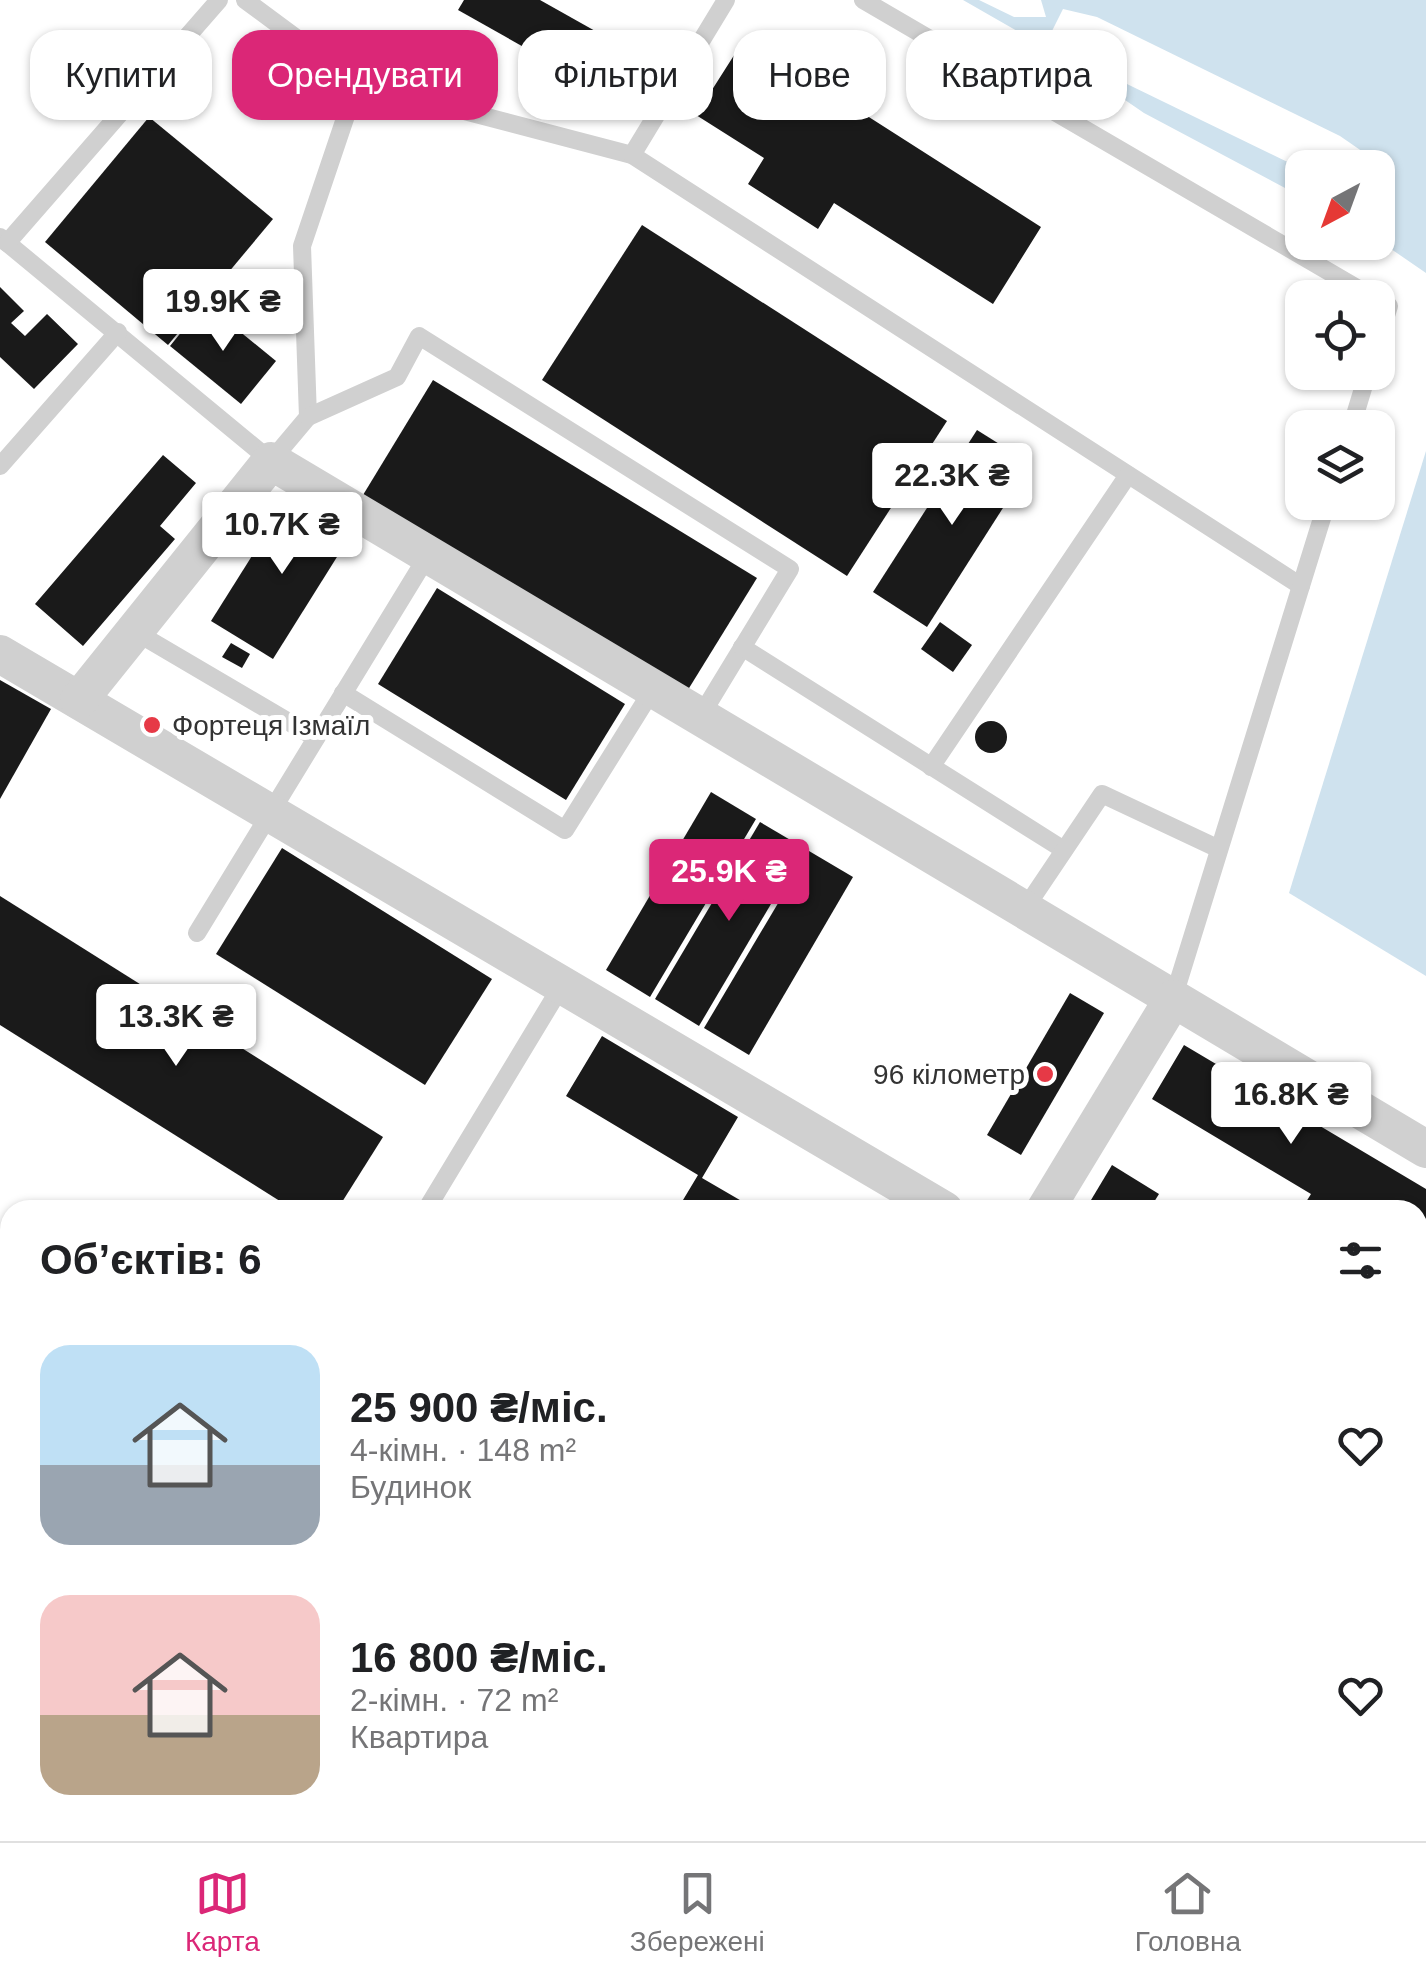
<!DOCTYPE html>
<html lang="uk">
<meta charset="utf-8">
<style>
:root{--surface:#fff;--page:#f6f6f6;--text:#202124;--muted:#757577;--line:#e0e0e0;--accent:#db2777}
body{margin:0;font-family:Helvetica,sans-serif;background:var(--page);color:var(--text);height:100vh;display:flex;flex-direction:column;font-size:38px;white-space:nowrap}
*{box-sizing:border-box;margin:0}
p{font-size:32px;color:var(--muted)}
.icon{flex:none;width:55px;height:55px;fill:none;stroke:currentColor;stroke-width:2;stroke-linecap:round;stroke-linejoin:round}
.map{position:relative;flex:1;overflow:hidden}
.panel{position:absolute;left:0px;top:1200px;width:1428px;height:642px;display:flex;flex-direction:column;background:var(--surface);border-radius:30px 30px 0 0;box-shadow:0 2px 8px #0004}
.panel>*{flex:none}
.top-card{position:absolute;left:30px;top:30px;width:1368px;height:90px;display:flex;gap:20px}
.needle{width:65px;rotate:221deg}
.fabs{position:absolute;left:1285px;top:150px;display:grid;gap:20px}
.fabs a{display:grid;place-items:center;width:110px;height:110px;border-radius:20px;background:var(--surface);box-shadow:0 2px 8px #0004;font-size:50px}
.price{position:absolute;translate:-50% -85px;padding:0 22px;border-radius:10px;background:#fff;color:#222;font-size:32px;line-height:65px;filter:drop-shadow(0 2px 5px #0008)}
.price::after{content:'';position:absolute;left:50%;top:60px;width:30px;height:22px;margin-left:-15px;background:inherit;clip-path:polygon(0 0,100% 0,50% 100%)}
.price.selected{background:var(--accent);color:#fff}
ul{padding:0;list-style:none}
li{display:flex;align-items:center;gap:30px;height:250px;padding:0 40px}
li span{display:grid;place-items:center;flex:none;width:280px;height:200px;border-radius:30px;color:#555}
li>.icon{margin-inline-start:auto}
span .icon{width:120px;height:120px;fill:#fffc;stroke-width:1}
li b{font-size:42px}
h2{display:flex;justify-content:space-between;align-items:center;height:120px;padding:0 40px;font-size:42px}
.tag{padding:0 35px;border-radius:30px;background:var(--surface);box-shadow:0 2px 8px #0004;font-size:35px;line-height:90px}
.tag.selected{background:var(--accent);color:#fff}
.tabs{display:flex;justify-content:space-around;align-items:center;height:140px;border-top:2px solid var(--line);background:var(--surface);font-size:28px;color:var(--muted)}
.tabs a{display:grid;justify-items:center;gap:5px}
.tabs .selected{color:var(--accent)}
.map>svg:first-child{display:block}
.water{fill:#cfe2ee}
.pier{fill:#fff}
.building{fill:#1a1a1a}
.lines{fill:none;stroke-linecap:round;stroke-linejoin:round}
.lane{stroke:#d0d0d0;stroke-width:18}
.street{stroke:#d0d0d0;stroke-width:38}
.poi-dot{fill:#e63946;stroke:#fff;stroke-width:4}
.labels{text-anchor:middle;stroke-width:10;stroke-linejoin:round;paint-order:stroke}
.poi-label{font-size:28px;fill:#333;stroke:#fff;text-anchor:start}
</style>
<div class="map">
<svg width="1426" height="1841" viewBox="0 0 1426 1841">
<rect width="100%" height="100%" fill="#fff"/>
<!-- water -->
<g class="water">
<path d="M963 0H1426V273L1378 240V168H1302V197L1144 113 1061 56Z"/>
<path d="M1426 451V976L1289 893Z"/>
</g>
<!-- pier -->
<g class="pier">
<path d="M979 0H1041L1046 17H1014Z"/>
<path d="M1063 9 1097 17 1340 136 1366 154 1375 167 1302 169 1092 67 1049 37Z"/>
</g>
<!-- building -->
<g class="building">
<path d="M464 0H540L661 68 637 111 458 10Z"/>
<path d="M745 38 1041 227 993 304 834 203 818 229 748 184 764 158 696 115Z"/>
<path d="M149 117 273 219 168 345 45 242Z"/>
<path d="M642 225 947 421 847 576 542 380Z"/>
<path d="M0 287 24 311 11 323 25 336 47 314 78 344 34 389 0 357Z"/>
<path d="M205 303 276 361 241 404 170 346Z"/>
<path d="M433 380 757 578 686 693 363 495Z"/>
<path d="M977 430 1031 464 927 627 873 592Z"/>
<path d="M163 455 196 483 160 526 175 539 83 646 35 604Z"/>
<path d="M291 494 352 533 273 659 211 621Z"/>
<path d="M437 588 625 704 566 800 378 684Z"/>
<path d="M940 622 972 645 953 672 921 649Z"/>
<path d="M231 643 250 654 242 668 222 657Z"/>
<path d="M0 680 51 709 0 799Z"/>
<circle cx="991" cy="737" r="16"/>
<path d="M711 792 756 819 650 997 606 970Z"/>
<path d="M760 822 804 848 699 1026 655 999Z"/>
<path d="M282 848 492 979 425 1085 216 954Z"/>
<path d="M809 851 853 877 749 1055 704 1028Z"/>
<path d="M0 896 383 1137 337 1210H294L0 1025Z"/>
<path d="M1070 993 1104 1013 1021 1155 987 1135Z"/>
<path d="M602 1036 738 1117 702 1178 757 1210H677L698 1175 566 1096Z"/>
<path d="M1184 1045 1426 1189V1339L1418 1334V1210H1301L1311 1194 1152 1099Z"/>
<path d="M1112 1165 1159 1194 1149 1210H1085Z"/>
<path d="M1418 1621 1426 1626V1643L1418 1658Z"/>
<path d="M1426 1782V1841H1393L1398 1832H1418V1797Z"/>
<path d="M931 1832H1108L1104 1841H926Z"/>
<path d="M1185 1832H1321L1317 1841H1181Z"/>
</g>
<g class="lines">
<!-- lane -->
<g class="lane">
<path d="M245 0 357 83 632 155 1301 586"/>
<path d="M863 0 1374 298"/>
<path d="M632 155 726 0"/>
<path d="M0 237 271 461 308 417 302 246 357 83"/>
<path d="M7 243 219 0"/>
<path d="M1378 300 1389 306 1378 341"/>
<path d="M308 417 397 377 419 336 790 569 700 717"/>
<path d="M1351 428 1368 372"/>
<path d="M0 466 118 332"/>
<path d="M134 631 316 738"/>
<path d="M742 647 1064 850"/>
<path d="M343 693 565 830 653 689"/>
<path d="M931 767 1128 475"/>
<path d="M1024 910 1102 794 1219 849"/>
<path d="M197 933 428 555"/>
<path d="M1173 999 1327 502"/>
<path d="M426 1210 562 985"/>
</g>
<!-- street -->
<g class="street">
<path d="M0 654 944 1210"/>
<path d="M79 700 271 461 1426 1149"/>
<path d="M1045 1210 1173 999"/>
<path d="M1418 1489 1426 1494"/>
<path d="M506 1841 511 1832"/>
</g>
</g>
<!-- markers -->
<g class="poi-dot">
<circle cx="152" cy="725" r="10"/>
<circle cx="1045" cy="1074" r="10"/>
</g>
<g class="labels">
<!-- poi labels -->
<g class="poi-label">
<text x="172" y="735">Фортеця Ізмаїл</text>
<text x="1025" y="1084" text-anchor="end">96 кілометр</text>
</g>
</g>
</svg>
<div class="fabs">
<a><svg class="needle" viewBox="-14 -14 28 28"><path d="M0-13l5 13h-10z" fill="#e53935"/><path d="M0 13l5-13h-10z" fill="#757577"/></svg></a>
<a><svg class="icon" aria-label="locate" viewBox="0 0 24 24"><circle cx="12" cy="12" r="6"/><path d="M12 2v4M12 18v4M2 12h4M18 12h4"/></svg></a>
<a><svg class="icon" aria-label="layers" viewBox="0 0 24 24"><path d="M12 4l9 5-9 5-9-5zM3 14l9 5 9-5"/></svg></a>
</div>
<b class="price" style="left:223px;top:354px">19.9K ₴</b>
<b class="price" style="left:952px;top:528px">22.3K ₴</b>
<b class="price" style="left:282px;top:577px">10.7K ₴</b>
<b class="price selected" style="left:729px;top:924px">25.9K ₴</b>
<b class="price" style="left:176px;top:1069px">13.3K ₴</b>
<b class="price" style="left:1291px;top:1147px">16.8K ₴</b>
<div class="top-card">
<a class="tag">Купити</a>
<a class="tag selected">Орендувати</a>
<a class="tag">Фільтри</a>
<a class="tag">Нове</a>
<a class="tag">Квартира</a>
</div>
<section class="panel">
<h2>Об’єктів: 6<svg class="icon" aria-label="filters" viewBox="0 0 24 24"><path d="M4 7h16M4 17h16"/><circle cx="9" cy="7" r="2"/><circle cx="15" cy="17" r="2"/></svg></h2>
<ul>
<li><span style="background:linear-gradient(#bfe0f5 60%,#9aa5b1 0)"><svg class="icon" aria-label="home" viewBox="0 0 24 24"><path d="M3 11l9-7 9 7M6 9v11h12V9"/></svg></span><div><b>25 900 ₴/міс.</b><p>4-кімн. · 148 m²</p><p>Будинок</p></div><svg class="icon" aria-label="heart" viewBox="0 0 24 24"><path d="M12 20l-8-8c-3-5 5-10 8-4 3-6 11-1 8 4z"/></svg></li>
<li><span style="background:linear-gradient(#f6c9c9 60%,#b9a48a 0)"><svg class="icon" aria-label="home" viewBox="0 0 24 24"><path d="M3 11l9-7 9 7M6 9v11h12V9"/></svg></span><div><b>16 800 ₴/міс.</b><p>2-кімн. · 72 m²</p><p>Квартира</p></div><svg class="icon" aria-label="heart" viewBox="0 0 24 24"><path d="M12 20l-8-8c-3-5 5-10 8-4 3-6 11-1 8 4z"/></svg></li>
</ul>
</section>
</div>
<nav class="tabs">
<a class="selected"><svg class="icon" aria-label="map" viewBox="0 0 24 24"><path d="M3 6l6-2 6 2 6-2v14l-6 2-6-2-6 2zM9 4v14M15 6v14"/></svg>Карта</a>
<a><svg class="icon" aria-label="saved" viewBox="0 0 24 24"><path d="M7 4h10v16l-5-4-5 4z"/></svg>Збережені</a>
<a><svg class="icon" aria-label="home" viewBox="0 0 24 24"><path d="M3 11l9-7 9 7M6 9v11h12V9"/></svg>Головна</a>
</nav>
